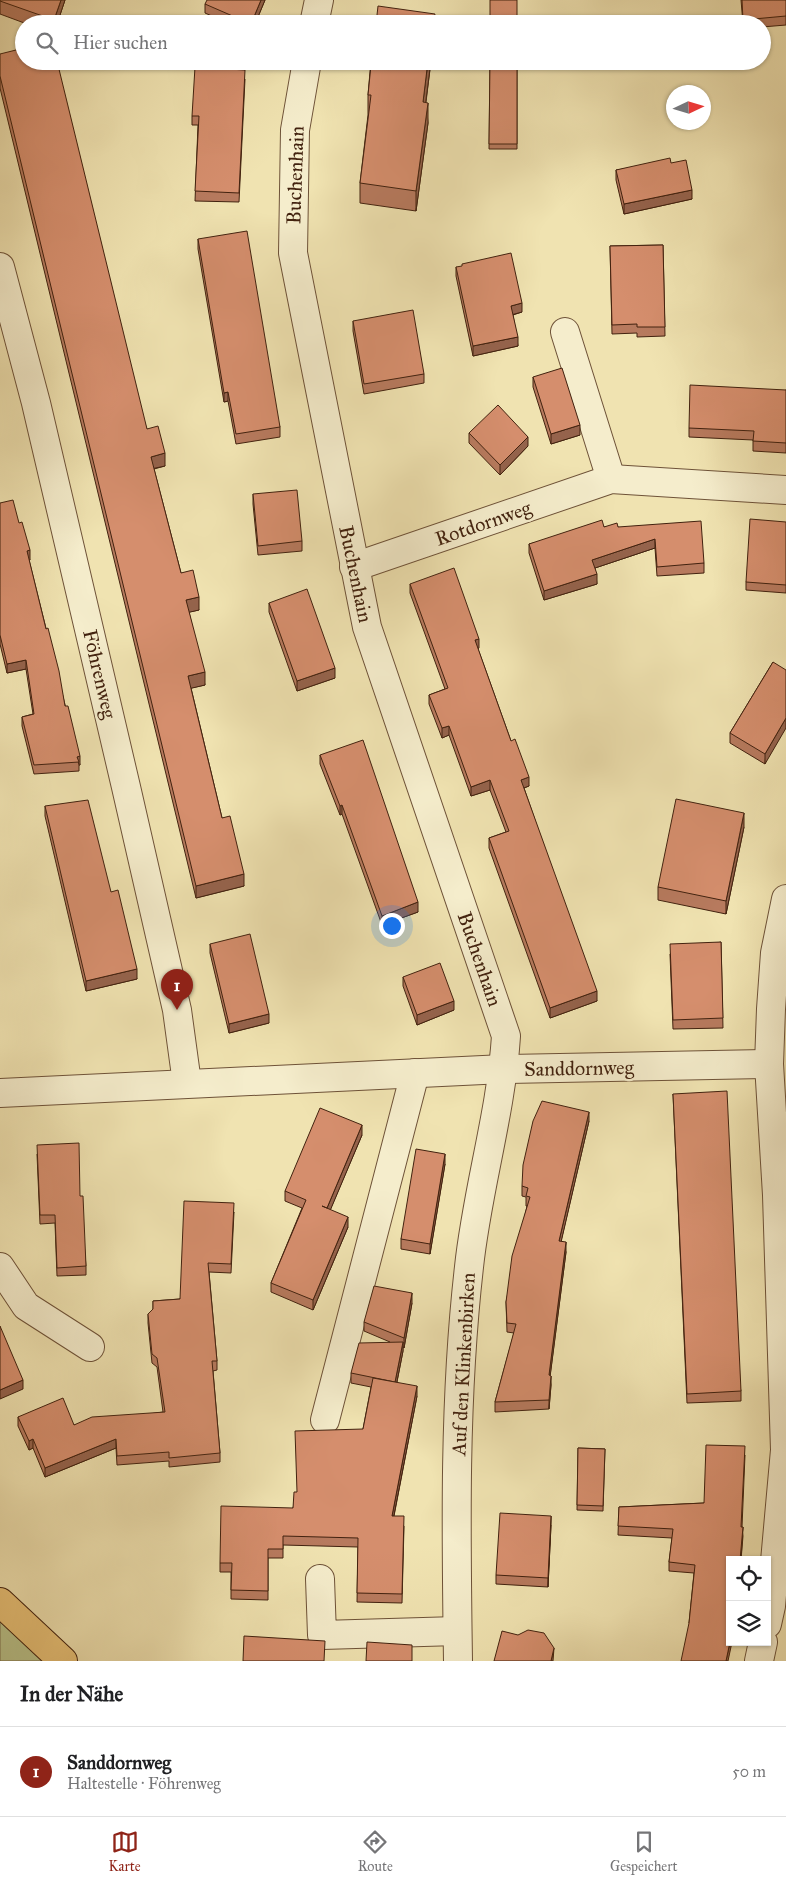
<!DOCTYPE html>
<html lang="de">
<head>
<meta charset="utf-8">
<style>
	:root { --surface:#fff; --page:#f6f6f6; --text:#202124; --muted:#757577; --line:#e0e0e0; --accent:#8f2418 }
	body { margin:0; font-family:"IM FELL Great Primer",serif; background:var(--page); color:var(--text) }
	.controls { position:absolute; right:15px; bottom:15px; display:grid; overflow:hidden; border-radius:0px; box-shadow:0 1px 4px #0004 }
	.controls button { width:45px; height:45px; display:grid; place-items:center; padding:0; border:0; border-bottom:1px solid var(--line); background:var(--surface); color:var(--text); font:25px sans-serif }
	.compass { position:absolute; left:666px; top:85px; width:45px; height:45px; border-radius:50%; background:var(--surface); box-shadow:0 1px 4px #0004; rotate:86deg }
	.you { position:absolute; left:391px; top:925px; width:18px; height:18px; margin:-12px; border:4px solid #fff; border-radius:50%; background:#1a73e8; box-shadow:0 0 0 8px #1a73e833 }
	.badge { display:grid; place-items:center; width:32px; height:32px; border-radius:50%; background:var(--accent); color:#fff; font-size:16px; font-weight:700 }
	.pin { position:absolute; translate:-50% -41px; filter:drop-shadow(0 1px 2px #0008) }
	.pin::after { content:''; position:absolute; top:26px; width:18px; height:15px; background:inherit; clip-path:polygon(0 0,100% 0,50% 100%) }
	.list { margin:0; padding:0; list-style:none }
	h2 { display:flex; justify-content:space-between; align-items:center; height:65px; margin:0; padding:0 20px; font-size:21px }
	h2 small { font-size:16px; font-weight:400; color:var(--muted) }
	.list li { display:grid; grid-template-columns:32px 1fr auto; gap:15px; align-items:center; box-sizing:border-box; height:90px; padding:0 20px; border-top:1px solid var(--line) }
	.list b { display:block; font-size:19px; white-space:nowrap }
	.list p { margin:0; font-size:16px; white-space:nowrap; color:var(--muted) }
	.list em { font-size:16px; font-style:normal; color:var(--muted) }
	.icon { flex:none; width:28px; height:28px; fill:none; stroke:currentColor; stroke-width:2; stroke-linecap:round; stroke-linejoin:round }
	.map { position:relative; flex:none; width:786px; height:1661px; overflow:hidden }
	.search { position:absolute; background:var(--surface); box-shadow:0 1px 4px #0004; left:15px; right:15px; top:15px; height:55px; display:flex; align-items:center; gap:12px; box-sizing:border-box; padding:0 18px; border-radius:28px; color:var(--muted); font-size:19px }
	.sheet { height:155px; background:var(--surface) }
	nav { display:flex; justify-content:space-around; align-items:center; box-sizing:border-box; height:70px; border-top:1px solid var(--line); background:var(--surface); font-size:14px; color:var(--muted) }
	nav a { display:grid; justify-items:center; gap:2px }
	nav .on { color:var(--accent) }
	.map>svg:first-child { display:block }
	.green { fill:#bac48c; stroke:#7e734e }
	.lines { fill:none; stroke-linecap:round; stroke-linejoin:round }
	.minor-casing { stroke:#6e5238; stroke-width:30 }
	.major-casing { stroke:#42220f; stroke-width:30 }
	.minor { stroke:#f5edcc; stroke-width:28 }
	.major { stroke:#e8c278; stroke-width:28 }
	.wall { fill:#b77a5e; stroke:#42220f }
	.shaded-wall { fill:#95634c; stroke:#42220f }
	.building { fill:#d58e6d; stroke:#42220f }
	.labels { text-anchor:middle; stroke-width:4.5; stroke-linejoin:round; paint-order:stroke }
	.street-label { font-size:20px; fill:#42220f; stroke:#f5edcc }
</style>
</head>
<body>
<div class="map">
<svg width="786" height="1661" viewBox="0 0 786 1661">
	<rect width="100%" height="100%" fill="#f0e3b1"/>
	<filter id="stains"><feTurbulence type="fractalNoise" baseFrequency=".004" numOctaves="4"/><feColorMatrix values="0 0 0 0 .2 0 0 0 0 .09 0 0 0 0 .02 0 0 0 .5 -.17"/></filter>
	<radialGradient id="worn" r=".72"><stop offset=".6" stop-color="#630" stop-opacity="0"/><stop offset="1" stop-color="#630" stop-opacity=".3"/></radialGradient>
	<polygon class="green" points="0,1602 63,1661 0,1661"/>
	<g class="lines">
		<g class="minor-casing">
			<g id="minor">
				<polyline points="314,24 319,0"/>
				<path d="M307 61 295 130 293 253 367 627 506 1036C501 1114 477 1190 469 1267 454 1398 456 1530 458 1661"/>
				<polyline points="0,267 36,403 126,787 177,1010 187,1083"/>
				<polyline points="565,332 611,479"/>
				<polyline points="354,567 611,479 786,490"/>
				<polyline points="0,1093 504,1069 769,1064"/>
				<polyline points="0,1267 26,1306 90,1347"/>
				<polyline points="325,1420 415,1073"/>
				<polyline points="320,1579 322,1635 457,1631"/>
				<polyline points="767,1624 771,1606 785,1450 777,1195 769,1064 771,1009 775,953 786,899"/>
				<polyline points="759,1661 763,1642"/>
			</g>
		</g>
		<g class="major-casing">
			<polyline id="major" points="0,1602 63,1661"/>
		</g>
		<use href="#minor" class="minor"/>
		<use href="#major" class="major"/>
	</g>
	<g class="wall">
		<polygon points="0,0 65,0 57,24 27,24 0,14"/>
		<polygon points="265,0 255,24 230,24 205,13 205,4"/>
		<polygon points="741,0 786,0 786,25 762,27 762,24 743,24"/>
		<polygon points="0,54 147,429 165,466 154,469 181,573 199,610 189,612 205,685 191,688 222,818 244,886 196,898 0,88"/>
		<polygon points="371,61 431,61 426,102 428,123 416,211 360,203 360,183 368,115 368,95 370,72"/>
		<polygon points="490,61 517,61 517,149 489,149"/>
		<polygon points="245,79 239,202 195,201 198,125 192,125 192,116"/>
		<polygon points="671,163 692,199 624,214 616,180 616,170"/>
		<polygon points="198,239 280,427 280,437 236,444 228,401 224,402 198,249"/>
		<polygon points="663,245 665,336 637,337 637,333 612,334 610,246"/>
		<polygon points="456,267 522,312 513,315 518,346 473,356 456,276"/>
		<polygon points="353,321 424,374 424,383 364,394 353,331"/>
		<polygon points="533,377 580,435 551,444 533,387"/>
		<polygon points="786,390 786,453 753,451 753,440 689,437 689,428"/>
		<polygon points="469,433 528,446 500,475 469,443"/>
		<polygon points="253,494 302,541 302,551 258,555 253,504"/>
		<polygon points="0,503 30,560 29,560 80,765 79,765 79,771 34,774 22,726 22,717 33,714 26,669 7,673 0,644"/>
		<polygon points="786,522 786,593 746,590 746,582"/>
		<polygon points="604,527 618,527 704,563 704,573 657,576 655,548 595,568 597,584 544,600 529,553 529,544"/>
		<polygon points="410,584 479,648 478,649 511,741 529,786 524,788 597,1001 550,1018 489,848 489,838 506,832 490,790 471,796 449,735 442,738 429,704 429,695 445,689 410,593"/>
		<polygon points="269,603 335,678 297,691 269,612"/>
		<polygon points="773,662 765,764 730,743 730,733"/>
		<polygon points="320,755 418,912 382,925 342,814 340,815 320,764"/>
		<polygon points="45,806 111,892 137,979 86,991 45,816"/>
		<polygon points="744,827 726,914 658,900 658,887"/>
		<polygon points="721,942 723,1028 673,1029 670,954"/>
		<polygon points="210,944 269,1023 229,1033 210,953"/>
		<polygon points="403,977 454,1010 417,1025 403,986"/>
		<polygon points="673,1094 741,1391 741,1401 687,1403"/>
		<polygon points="589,1121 561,1241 566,1252 550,1376 551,1385 549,1409 495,1412 495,1402 514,1333 507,1332 506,1302 527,1206 526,1206 526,1197 522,1196 522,1186"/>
		<polygon points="362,1135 330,1210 348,1227 313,1310 271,1292 271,1283 302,1208 285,1201 285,1191"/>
		<polygon points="37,1154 80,1196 86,1266 86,1275 57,1276 55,1223 40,1224"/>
		<polygon points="445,1164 430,1254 401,1249 401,1239"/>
		<polygon points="234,1212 231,1273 209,1272 217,1361 217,1370 213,1371 220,1453 220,1462 169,1467 169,1461 117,1465 116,1448 45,1477 33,1448 29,1450 18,1426 18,1417 74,1425 163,1412 157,1367 152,1363 148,1323 148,1314 153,1309 153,1301 180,1299"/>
		<polygon points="412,1303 404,1348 403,1347 403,1351 397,1382 417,1396 394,1516 404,1526 402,1603 357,1602 358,1547 283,1545 283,1558 268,1558 268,1600 231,1599 231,1572 220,1572 220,1563 293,1508 297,1492 363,1429 371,1387 351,1383 351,1373 390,1342 364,1331 364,1322"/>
		<polygon points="578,1448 605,1449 603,1511 577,1510"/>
		<polygon points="745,1455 742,1527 743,1536 741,1560 730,1560 689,1623 694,1573 669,1571 669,1562 672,1538 618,1535 619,1507 704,1503"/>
		<polygon points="551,1525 548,1587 496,1584 496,1575"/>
	</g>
	<g class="shaded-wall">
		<polygon points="61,0 65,0 57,24 54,24 54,20"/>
		<polygon points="261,0 265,0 255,24 251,24"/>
		<polygon points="428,61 431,61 423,123 423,102"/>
		<polygon points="428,103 428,123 416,211 416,191"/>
		<polygon points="692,190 692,199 624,214 624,204"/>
		<polygon points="522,303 522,312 511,315 511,306"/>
		<polygon points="518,337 518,346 473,356 473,346"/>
		<polygon points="228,392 228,401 224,402 224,393"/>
		<polygon points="580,425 580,435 551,444 551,434"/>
		<polygon points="528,437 528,446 500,475 500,465"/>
		<polygon points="165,453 165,466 151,469 151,457"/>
		<polygon points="655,539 655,548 592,569 592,560"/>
		<polygon points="30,550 30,560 27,560 27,551"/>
		<polygon points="597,574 597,584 544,600 544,591"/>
		<polygon points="199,597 199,610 186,613 186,600"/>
		<polygon points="479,639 479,648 475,650 475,640"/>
		<polygon points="26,660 26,669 7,673 7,664"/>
		<polygon points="335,668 335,678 297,691 297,681"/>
		<polygon points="205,672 205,685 188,689 188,676"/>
		<polygon points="786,718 786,728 765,764 765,754"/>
		<polygon points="449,726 449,735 442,738 442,728"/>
		<polygon points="80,756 80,765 79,765 77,757"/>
		<polygon points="529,777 529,786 521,789 521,780"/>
		<polygon points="490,780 490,790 471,796 471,787"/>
		<polygon points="342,805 342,814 340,815 340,806"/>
		<polygon points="744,813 744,827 726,914 726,901"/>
		<polygon points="244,874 244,886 196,898 196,886"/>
		<polygon points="418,902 418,912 382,925 382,916"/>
		<polygon points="137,969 137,979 86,991 86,981"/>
		<polygon points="597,991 597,1001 550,1018 550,1008"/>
		<polygon points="454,1001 454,1010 417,1025 417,1015"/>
		<polygon points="269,1014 269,1023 229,1033 229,1024"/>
		<polygon points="589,1112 589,1121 559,1251 559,1241"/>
		<polygon points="362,1125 362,1135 327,1218 327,1208"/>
		<polygon points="445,1154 445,1164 430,1254 430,1244"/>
		<polygon points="348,1217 348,1227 313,1310 313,1300"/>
		<polygon points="566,1242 566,1252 549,1385 549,1375"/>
		<polygon points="412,1293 412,1303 404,1348 404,1338"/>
		<polygon points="403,1342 403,1351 395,1391 395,1382"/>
		<polygon points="551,1376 551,1385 549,1409 549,1400"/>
		<polygon points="23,1380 23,1389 0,1399 0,1390"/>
		<polygon points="417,1386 417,1396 392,1525 392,1516"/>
		<polygon points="33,1439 33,1448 29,1450 29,1441"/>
		<polygon points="116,1439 116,1448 45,1477 45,1468"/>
		<polygon points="551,1516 551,1525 548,1587 548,1578"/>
		<polygon points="743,1527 741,1560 740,1560"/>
		<polygon points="730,1642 732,1642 728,1661 726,1661"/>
		<polygon points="554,1648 553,1661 551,1661"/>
	</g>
	<g class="building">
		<polygon points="0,0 61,0 54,20 0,1"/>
		<polygon points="207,0 261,0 251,24 205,4"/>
		<rect x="490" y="0" width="27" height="24"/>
		<polygon points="742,0 786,0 786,16 743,20"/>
		<polygon points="378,6 435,14 433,24 376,24"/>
		<polygon points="24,48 24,61 57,61 147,429 158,426 165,453 151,457 181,573 193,570 199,597 186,600 205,672 188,676 222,818 230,816 244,874 196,886 0,76 0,54"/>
		<polygon points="371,61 428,61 423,102 428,103 416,191 360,183 371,95 368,95 371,65 374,65 370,63"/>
		<polygon points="490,61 517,61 517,144 489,144"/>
		<polygon points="195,67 245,70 239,193 195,191 199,116 192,116"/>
		<polygon points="670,158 671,163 686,160 692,190 624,204 616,170"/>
		<polygon points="247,231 280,427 236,434 228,392 224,393 198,239"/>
		<polygon points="663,245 665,327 637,327 637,324 612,325 610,246"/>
		<polygon points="511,253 522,303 511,306 518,337 473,346 456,267 462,266 462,264"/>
		<polygon points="413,310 424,374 364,384 353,321"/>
		<polygon points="562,368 580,425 551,434 533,377"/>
		<polygon points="690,385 786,390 786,443 753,441 754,431 689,428"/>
		<polygon points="498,405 528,437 500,465 469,433"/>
		<polygon points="297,490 302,541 258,546 253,494"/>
		<polygon points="13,500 19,523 22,522 30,550 27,551 46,629 48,628 59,671 65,706 68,706 80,756 77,757 79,762 34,765 22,717 34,714 26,660 7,664 0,635 0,503"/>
		<polygon points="750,519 786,522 786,585 746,582"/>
		<polygon points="602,520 604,527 617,523 618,527 701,521 704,563 657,567 655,539 592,560 597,574 544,591 529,544"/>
		<polygon points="454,568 479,639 475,640 511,741 515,739 529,777 521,780 597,991 550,1008 489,838 509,831 490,780 471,787 449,726 442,728 429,695 448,688 410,584"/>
		<polygon points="307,589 335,668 297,681 269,603"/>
		<polygon points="773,662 786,670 786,718 765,754 730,733"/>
		<polygon points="363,740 418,902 382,916 342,805 340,806 320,755"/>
		<polygon points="676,799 744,813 726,901 658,887"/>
		<polygon points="88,800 111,892 118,890 137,969 86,981 45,806"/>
		<polygon points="250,934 269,1014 229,1024 210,944"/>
		<polygon points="721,942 723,1018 673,1020 670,944"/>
		<polygon points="440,963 454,1001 417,1015 403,977"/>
		<polygon points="727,1091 741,1391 687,1394 673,1094"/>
		<polygon points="542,1101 589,1112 559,1241 566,1242 549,1375 551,1376 549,1400 495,1402 516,1324 507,1323 506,1302 512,1256 530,1197 526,1196 528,1188 522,1186 523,1165 533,1121"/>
		<polygon points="320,1108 362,1125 327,1208 322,1206 348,1217 313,1300 271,1283 306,1200 285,1191"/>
		<polygon points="79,1143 80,1196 83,1196 86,1266 57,1268 55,1215 40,1215 37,1145"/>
		<polygon points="416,1149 445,1154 430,1244 401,1239"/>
		<polygon points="184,1201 234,1203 231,1264 208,1263 217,1361 212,1361 220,1453 169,1458 169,1452 117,1456 116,1439 45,1468 33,1439 29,1441 18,1417 63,1398 74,1425 92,1417 165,1412 157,1358 152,1354 148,1314 153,1309 153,1301 180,1299"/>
		<polygon points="374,1286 412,1293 404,1338 364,1322"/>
		<polygon points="0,1326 23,1380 0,1390"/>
		<polygon points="403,1342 395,1382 351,1373 359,1343"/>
		<polygon points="373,1378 417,1386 392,1516 404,1516 402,1594 357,1593 358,1538 283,1536 283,1549 268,1549 268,1591 231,1590 232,1563 220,1563 221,1506 293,1508 294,1492 297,1492 295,1431 363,1429"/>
		<polygon points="706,1445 745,1446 741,1527 743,1527 740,1560 730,1560 730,1642 726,1661 681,1661 689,1623 695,1565 669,1562 673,1529 618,1526 619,1507 704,1503"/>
		<polygon points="578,1448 605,1449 603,1506 577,1505"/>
		<polygon points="500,1513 551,1516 548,1578 496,1575"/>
		<polygon points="528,1630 544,1633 554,1648 551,1661 494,1661 502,1631 518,1635"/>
		<polygon points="244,1636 325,1641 324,1661 243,1661"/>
		<polygon points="367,1642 412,1645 412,1661 366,1661"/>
	</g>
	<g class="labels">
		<g class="street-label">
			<text transform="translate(295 175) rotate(-88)" y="7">Buchenhain</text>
			<text transform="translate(483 523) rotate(-19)" y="7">Rotdornweg</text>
			<text transform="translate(356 574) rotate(78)" y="7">Buchenhain</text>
			<text transform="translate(100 674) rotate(77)" y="7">Föhrenweg</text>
			<text transform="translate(480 959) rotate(71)" y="7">Buchenhain</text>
			<text transform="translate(579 1068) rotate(-1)" y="7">Sanddornweg</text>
			<text transform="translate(463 1364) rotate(-87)" y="7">Auf den Klinkenbirken</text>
		</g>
	</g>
	<rect width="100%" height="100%" filter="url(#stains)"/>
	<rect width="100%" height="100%" fill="url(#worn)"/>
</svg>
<div class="controls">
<button><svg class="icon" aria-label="locate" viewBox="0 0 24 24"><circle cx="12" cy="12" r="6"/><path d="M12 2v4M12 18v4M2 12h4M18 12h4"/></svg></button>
<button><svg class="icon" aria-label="layers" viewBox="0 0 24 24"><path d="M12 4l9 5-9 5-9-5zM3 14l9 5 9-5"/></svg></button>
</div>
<svg class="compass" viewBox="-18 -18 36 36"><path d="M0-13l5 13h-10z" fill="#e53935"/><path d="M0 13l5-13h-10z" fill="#757577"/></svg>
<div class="you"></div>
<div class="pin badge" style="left:177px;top:1010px">1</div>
<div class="search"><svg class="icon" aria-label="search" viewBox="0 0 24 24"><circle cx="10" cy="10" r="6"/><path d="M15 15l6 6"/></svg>Hier suchen</div>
</div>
<section class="sheet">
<h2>In der Nähe<small></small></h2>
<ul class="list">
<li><span class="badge">1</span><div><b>Sanddornweg</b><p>Haltestelle · Föhrenweg</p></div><em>50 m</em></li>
</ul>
</section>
<nav>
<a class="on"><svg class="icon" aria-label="map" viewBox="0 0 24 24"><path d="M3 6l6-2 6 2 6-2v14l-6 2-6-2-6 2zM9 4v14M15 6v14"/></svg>Karte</a>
<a><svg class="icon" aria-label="directions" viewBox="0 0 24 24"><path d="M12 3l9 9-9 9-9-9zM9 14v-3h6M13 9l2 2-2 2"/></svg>Route</a>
<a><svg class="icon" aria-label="saved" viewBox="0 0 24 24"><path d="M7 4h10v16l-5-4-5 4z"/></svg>Gespeichert</a>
</nav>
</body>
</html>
